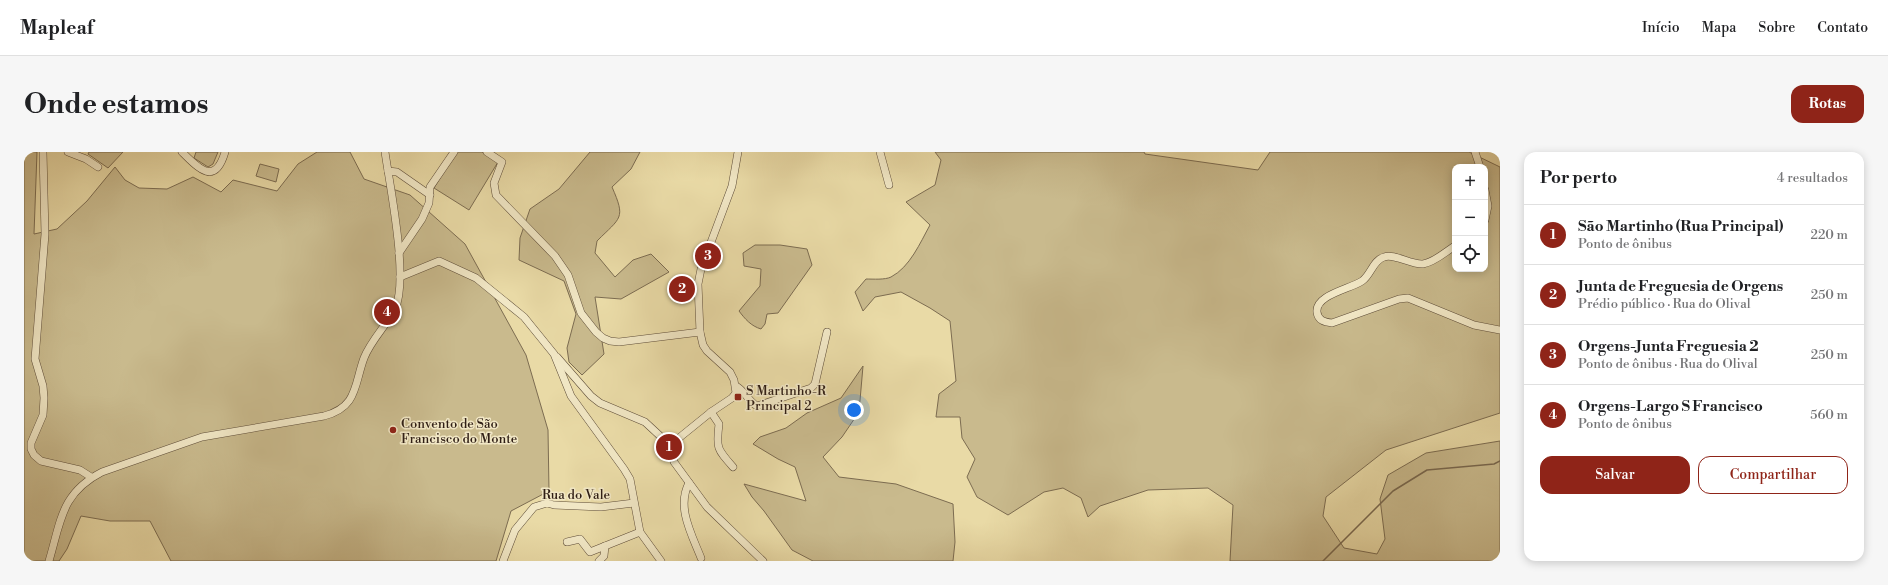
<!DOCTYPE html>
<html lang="pt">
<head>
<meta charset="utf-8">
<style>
	:root { --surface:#fff; --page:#f6f6f6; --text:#202124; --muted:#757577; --line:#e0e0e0; --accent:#8f2418 }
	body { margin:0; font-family:"Libre Bodoni",serif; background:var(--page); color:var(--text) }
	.controls { position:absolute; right:12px; top:12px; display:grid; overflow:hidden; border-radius:8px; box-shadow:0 2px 10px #0003 }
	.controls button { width:36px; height:36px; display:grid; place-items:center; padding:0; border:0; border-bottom:1px solid var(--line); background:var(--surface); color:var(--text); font:20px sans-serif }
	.you { position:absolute; left:830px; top:258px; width:14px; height:14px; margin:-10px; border:3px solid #fff; border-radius:50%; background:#1a73e8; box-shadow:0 0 0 6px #1a73e833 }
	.badge { display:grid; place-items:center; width:26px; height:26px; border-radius:50%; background:var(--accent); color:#fff; font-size:13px; font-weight:700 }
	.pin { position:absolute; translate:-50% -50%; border:2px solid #fff; box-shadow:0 1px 4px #0006 }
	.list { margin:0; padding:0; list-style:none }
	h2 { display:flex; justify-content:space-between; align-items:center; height:52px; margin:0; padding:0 16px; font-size:17px }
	h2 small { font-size:13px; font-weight:400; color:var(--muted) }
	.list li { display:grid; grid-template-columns:26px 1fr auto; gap:12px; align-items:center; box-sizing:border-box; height:60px; padding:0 16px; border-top:1px solid var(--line) }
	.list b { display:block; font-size:15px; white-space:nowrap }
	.list p { margin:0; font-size:13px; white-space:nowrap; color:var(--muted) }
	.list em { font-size:13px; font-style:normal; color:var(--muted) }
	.actions { display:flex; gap:8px; padding:12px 16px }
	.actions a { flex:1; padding:9px 0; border:1px solid var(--accent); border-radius:12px; text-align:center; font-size:14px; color:var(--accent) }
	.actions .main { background:var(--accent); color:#fff }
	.icon { flex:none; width:22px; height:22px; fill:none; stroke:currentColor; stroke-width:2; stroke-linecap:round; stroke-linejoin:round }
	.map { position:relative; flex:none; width:1476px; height:409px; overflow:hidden; border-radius:12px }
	header { display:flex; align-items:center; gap:24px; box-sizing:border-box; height:56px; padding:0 20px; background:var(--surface); border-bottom:1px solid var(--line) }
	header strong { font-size:19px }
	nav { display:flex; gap:22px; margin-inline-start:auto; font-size:14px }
	.intro { display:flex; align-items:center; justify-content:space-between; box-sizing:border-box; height:96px; padding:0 24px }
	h1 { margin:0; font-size:28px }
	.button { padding:10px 18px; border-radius:12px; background:var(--accent); color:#fff; font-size:14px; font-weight:700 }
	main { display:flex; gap:24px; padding:0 24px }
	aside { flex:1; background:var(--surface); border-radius:12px; box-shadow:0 2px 10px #0003 }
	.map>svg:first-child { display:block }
	.green { fill:#c9ba8d; stroke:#7c6c51; fill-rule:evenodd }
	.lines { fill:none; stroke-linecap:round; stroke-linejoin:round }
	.stream { stroke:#79684f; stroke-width:1.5 }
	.minor-casing { stroke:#5e4d39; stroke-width:8 }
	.minor { stroke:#f1e7c5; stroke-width:7 }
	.poi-dot { fill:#8f2418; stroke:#f1e7c5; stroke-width:1.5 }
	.labels { text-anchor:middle; stroke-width:3; stroke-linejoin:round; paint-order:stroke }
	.poi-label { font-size:13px; fill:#2f1e15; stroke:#f1e7c5; text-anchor:start }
	.street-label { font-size:13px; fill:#2f1e15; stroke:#f1e7c5 }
</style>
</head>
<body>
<header>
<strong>Mapleaf</strong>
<nav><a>Início</a><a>Mapa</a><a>Sobre</a><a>Contato</a></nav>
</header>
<div class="intro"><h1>Onde estamos</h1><a class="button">Rotas</a></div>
<main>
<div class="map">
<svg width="1476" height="409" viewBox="0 0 1476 409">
	<rect width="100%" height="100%" fill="#e9daa6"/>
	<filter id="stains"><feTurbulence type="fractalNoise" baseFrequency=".005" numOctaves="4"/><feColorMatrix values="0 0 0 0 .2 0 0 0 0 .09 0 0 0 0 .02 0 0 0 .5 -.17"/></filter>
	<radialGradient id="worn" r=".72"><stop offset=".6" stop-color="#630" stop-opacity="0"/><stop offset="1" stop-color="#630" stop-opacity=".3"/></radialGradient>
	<g class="green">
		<polygon points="0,0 13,0 10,82 33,77 63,49 91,15 101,28 115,36 143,37 169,25 197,40 209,28 253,39 274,12 293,0 326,0 340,27 386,43 441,92 502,203 524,278 525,339 487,359 472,409 147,409 126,369 86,369 57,364 43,397 35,409 0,409"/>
		<polygon points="65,0 99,0 84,16 64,2"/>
		<polygon points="172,0 194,0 189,12 184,15 170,6"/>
		<polygon points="432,0 458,0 474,10 445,58 410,36"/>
		<path d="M566 0H616L607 17 588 35C602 67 597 65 573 89L571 101 591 125 609 108 627 102 645 120 597 147 571 145 580 202 558 223 545 210 543 196 552 162 540 129 495 108 496 86 506 57 535 37Z"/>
		<path d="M911 0H1120L1121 2 1234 18 1246 0H1445L1476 15V261L1362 298 1302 345 1299 364 1320 396 1353 402 1361 387 1356 347 1364 323 1402 301 1476 289V409H1206L1209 353 1184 336 1124 338 1076 354 1064 365 1057 346 1039 336 1020 340 984 363 953 345 943 325 951 307 938 286 936 265H912L915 242 932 229 926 169 906 156 877 140 851 145 839 159 831 140 842 127C849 127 861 128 867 125 886 115 896 91 906 73L882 50 911 33 917 8ZM1431 15H1461V117H1431Z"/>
		<polygon points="236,12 255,17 252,30 232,24"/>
		<path d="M731 93H756L783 97 788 113 754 161 743 162 741 172 737 177C727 174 721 167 715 159L736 134 737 117 720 114 719 101Z"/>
		<polygon points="839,214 835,260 818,285 799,305 815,325 872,332 929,352 931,390 929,409 789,409 768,398 740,359 728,345 720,332 782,349 771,315 754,307 729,292 736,285 762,276 783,261 817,246"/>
	</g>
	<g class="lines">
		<polyline class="stream" points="1299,409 1369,339 1403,318 1470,312 1476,309"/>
		<g class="minor-casing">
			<g id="minor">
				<polyline points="19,0 21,82 11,207 19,234 20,246 19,263 7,291 7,297 10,303 17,309 56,318 67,325"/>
				<polyline points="44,0 62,7 74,15"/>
				<path d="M158 0C175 17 191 34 201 0"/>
				<polyline points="463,0 478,10 470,31 472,43 531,104 544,123 557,161 572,180 579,186 586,189 595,190 676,180"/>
				<polyline points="714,0 708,34 677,117 674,132 676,180 679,193 683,199 706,220 710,228 712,241 708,246 687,260 650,290 648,301 650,310 683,355 739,409"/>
				<polyline points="856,0 865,33"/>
				<polyline points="1451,0 1456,15"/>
				<polyline points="364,19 373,20 406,43"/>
				<polyline points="1461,38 1464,54 1461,68"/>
				<path d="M1431 94C1421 100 1411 110 1399 112 1387 113 1370 101 1360 105 1349 108 1347 123 1338 129 1326 137 1291 143 1293 160 1294 169 1301 170 1308 171L1375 147 1384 146 1450 173 1476 178"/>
				<polyline points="375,101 398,67 405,51 406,35 430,0"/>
				<polyline points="376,125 415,109 452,126 500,165 530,202 547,244 600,317 606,327 616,380 637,409"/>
				<polyline points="533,205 567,244 576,251 621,270 648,295"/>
				<path d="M712 234C721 239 724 249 733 254L787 236 791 232 803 180"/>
				<path d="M687 260 695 272C692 296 693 297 709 315"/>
				<path d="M665 331C652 355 668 383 677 406"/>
				<polyline points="543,390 556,387 566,400 616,380"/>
				<path d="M25 409C37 369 37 341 78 320L178 285 300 264C334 255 330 233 340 206 347 188 362 174 371 157 385 127 366 35 361 0"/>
				<polyline points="479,409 491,378 510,355 523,351 530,353 577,355 610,351"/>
				<polyline points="575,409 580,404 581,394"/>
			</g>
		</g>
		<use href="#minor" class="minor"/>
	</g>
	<g class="poi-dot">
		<rect x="710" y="241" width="8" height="8" rx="2"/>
		<circle cx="369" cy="278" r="4"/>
	</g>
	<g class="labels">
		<g class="poi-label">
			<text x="722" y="243">S Martinho-R<tspan x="722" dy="15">Principal 2</tspan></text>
			<text x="377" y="276">Convento de São<tspan x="377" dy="15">Francisco do Monte</tspan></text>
		</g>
		<g class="street-label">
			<text x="552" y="347">Rua do Vale</text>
		</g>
	</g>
	<rect width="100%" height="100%" filter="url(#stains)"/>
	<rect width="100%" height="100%" fill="url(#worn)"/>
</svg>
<div class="controls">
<button>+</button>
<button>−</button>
<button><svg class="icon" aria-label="locate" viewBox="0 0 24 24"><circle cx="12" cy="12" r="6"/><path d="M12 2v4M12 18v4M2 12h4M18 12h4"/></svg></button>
</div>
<div class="you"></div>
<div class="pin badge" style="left:645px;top:295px">1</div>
<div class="pin badge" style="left:658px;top:137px">2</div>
<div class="pin badge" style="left:684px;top:104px">3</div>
<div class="pin badge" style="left:363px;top:160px">4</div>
</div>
<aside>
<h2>Por perto<small>4 resultados</small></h2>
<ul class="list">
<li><span class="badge">1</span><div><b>São Martinho (Rua Principal)</b><p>Ponto de ônibus</p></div><em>220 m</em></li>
<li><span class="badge">2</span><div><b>Junta de Freguesia de Orgens</b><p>Prédio público · Rua do Olival</p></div><em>250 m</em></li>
<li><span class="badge">3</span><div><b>Orgens-Junta Freguesia 2</b><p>Ponto de ônibus · Rua do Olival</p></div><em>250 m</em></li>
<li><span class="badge">4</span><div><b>Orgens-Largo S Francisco</b><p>Ponto de ônibus</p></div><em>560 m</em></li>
</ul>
<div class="actions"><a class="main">Salvar</a><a>Compartilhar</a></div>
</aside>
</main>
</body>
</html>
